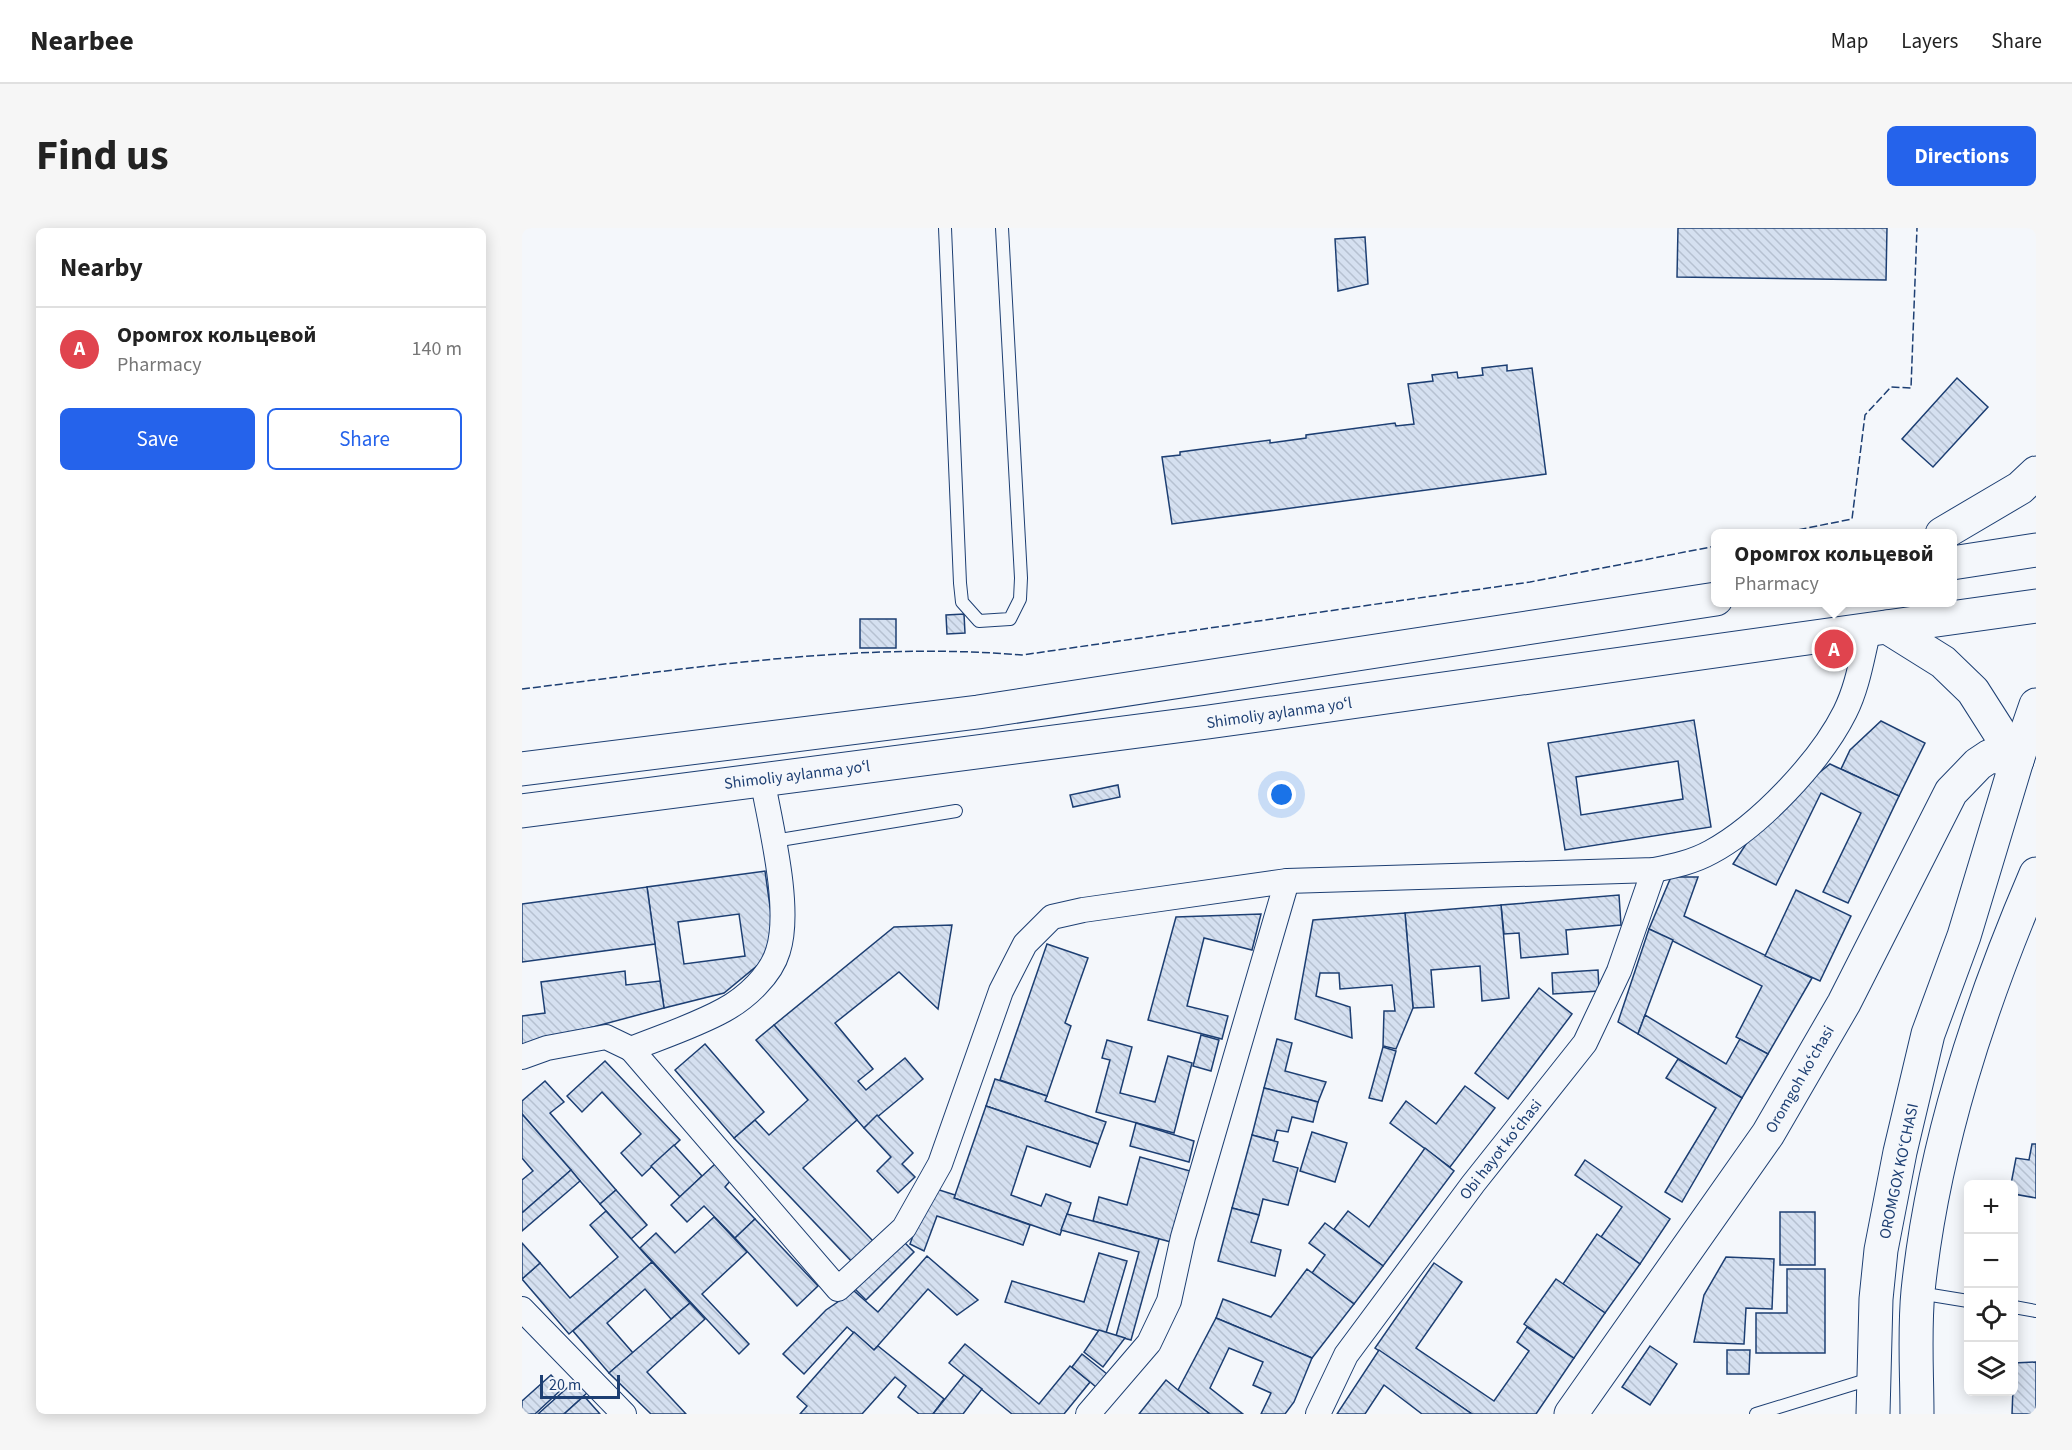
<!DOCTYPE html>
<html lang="en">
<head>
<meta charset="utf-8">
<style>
	:root { --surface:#fff; --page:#f6f6f6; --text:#222; --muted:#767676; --line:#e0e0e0; --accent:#2563eb }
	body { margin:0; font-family:"Source Sans 3",sans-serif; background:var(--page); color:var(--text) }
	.controls { position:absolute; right:18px; bottom:18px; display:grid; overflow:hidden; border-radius:9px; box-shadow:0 3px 15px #0003 }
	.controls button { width:54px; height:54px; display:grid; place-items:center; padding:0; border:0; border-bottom:2px solid var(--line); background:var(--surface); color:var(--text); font:30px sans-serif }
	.scale { position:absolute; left:18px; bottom:15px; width:80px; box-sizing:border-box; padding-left:6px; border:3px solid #1d3f73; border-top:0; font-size:16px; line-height:21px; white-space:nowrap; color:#1d3f73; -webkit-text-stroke:4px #f4f7fb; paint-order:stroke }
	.you { position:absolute; left:760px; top:567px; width:21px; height:21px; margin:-15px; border:4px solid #fff; border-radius:50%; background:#1a73e8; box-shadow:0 0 0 9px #1a73e833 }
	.badge { display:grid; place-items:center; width:39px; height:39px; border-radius:50%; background:var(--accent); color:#fff; font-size:20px; font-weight:700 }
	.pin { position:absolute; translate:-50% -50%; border:3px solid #fff; box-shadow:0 2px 6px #0006 }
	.popup { position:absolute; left:1189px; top:301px; width:246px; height:78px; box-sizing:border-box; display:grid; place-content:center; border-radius:9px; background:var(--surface); filter:drop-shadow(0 2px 4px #0005); font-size:20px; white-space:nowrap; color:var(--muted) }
	.popup b { font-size:22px; color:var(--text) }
	.popup::after { content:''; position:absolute; left:50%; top:100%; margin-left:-12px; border:12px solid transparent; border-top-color:var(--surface) }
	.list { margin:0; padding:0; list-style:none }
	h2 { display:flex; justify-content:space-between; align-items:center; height:78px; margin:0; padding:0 24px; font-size:26px }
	h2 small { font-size:20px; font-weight:400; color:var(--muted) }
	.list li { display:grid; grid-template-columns:39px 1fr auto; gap:18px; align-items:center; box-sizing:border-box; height:84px; padding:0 24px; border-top:2px solid var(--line) }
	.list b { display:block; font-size:22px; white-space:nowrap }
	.list p { margin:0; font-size:20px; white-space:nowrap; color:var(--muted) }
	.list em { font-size:20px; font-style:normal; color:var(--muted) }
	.actions { display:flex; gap:12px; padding:18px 24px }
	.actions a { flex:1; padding:14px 0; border:2px solid var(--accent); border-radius:9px; text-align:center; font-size:21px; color:var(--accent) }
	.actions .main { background:var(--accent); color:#fff }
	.icon { flex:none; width:33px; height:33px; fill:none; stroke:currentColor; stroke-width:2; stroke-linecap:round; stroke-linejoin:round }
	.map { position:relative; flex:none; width:1514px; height:1186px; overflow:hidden; border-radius:9px }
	header { display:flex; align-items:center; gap:36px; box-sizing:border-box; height:84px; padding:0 30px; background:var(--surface); border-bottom:2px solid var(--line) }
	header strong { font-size:28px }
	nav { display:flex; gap:33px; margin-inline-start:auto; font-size:21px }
	.intro { display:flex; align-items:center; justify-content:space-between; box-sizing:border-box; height:144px; padding:0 36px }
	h1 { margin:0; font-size:42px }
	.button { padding:15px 27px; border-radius:9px; background:var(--accent); color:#fff; font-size:21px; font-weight:700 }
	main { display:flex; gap:36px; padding:0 36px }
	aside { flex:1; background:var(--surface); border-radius:9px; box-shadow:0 3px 15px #0003 }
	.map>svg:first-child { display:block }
	.building { fill:url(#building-back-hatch); stroke:#1d3f73; stroke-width:1.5; fill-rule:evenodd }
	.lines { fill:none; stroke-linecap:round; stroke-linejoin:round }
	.lane-casing { stroke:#1d3f73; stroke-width:14 }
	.street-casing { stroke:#1d3f73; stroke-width:26 }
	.secondary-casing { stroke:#1d3f73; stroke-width:35 }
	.primary-casing { stroke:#1d3f73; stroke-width:35 }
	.lane { stroke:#f4f7fb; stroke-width:12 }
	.street { stroke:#f4f7fb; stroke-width:24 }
	.secondary { stroke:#f4f7fb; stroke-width:33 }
	.primary { stroke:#f4f7fb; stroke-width:33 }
	.fence { stroke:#1d3f73; stroke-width:1.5; stroke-dasharray:8 3; stroke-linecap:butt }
	.labels { text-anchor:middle; stroke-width:4.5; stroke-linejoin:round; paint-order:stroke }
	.street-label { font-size:16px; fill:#1d3f73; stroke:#f4f7fb }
</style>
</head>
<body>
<header>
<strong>Nearbee</strong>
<nav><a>Map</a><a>Layers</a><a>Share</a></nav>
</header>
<div class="intro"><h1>Find us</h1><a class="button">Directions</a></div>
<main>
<aside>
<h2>Nearby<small></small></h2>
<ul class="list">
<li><span class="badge" style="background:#e0444e">A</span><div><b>Оромгох кольцевой</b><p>Pharmacy</p></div><em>140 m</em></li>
</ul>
<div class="actions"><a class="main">Save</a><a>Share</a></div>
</aside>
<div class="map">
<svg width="1514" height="1186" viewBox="0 0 1514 1186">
	<defs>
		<pattern id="building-back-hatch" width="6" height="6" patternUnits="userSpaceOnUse" patternTransform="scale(1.5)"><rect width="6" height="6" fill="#d5e0f0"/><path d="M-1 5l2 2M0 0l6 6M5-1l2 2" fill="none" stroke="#b6c1d1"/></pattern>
	</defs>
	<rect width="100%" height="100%" fill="#f4f7fb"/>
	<g class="building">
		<polygon points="1156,0 1365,0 1364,52 1155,49"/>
		<polygon points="843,9 846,56 816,63 813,11"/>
		<polygon points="985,137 985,143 1010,140 1024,246 650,296 640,229 658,227 658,224 748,212 748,215 784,210 784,207 873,195 874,198 892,196 886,156 911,153 910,147 935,144 936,150 961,147 960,140"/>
		<polygon points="1435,150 1466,179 1411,239 1380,211"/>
		<polygon points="442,386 443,405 425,406 424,387"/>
		<rect x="338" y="391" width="36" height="29"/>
		<path d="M1172 492 1189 599 1043 622 1026 515ZM1156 533 1161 571 1059 587 1054 549Z"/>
		<polygon points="1359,493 1403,515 1377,568 1319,541 1328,522"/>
		<polygon points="1308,536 1377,568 1326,675 1301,664 1339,585 1299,565 1254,657 1211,636 1241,590"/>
		<polygon points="596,557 598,569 551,579 548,567"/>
		<path d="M243 643 254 722 202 765 142 780 125 659ZM217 686 223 728 162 736 156 694Z"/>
		<polygon points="1149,649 1176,649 1162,688 1290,750 1246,826 1214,809 1240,758 1127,701"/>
		<polygon points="125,659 133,716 0,734 0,676"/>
		<polygon points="1274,662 1329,688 1298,753 1243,728"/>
		<polygon points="1097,667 1099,697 1044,702 1046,726 999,730 997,705 982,706 979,677"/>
		<polygon points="979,677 987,770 960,773 958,738 909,742 912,779 891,780 883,685"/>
		<polygon points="883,685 891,780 874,821 861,818 862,783 873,783 870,757 818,761 817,745 798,745 794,768 828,779 830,810 773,791 791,692"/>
		<polygon points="739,686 730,722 682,710 665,778 706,788 700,811 626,792 654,689"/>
		<polygon points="430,697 416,781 377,744 313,795 351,841 336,853 344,862 383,830 401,851 342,900 252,797 372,699"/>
		<polygon points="1127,701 1151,712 1116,806 1096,794"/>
		<polygon points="525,716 566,730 543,795 549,798 525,868 478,852"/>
		<polygon points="1076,742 1077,763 1031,766 1030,745"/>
		<polygon points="103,743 104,757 138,753 142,780 0,818 0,788 23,785 19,754"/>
		<polygon points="1017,760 1050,786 986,871 953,845"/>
		<polygon points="1123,787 1204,836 1218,811 1246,826 1220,870 1116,806"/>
		<polygon points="252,797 335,892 281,940 351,1013 334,1038 212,910 233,892 247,907 286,872 234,812"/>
		<polygon points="679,807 697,812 689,843 671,838"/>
		<polygon points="755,811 770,815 763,843 804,854 796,874 742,860"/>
		<polygon points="585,812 610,819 598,865 633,874 646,828 670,835 652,905 574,884 588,832 580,830"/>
		<polygon points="183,816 242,884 212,910 153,842"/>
		<polygon points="861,819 874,823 860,873 847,870"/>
		<polygon points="1156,831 1220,870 1160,974 1143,964 1194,880 1144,850"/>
		<polygon points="83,833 158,912 120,948 99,925 119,906 80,864 60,884 45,868"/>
		<polygon points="473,851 525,868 523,873 584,894 576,916 464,878"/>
		<polygon points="23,853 42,874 28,885 94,962 78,976 0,886 0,873"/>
		<polygon points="943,858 973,880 928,939 868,895 884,873 914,896"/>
		<polygon points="742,860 796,874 791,894 770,889 766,904 755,902 752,913 730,907"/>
		<polygon points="464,878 576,916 568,939 505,918 489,967 519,978 524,966 549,975 538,1007 432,970"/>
		<polygon points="0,886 49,942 0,985 0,952 11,943 0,930"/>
		<polygon points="355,887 391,925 380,936 393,949 376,965 355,943 369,929 342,900"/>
		<polygon points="614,895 672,913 667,934 608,918"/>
		<polygon points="790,904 825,915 813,954 778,943"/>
		<polygon points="730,907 756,914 751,933 776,940 766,977 741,971 737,987 710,980"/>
		<polygon points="1510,916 1514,916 1514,970 1492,966 1492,956 1489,956 1494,930 1507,932"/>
		<polygon points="152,917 180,948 158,969 129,938"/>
		<polygon points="903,920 932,943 861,1038 812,1001 826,983 847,999"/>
		<polygon points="618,929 668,943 649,1014 571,993 577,969 605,977"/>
		<polygon points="1063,932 1148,991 1118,1036 1079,1009 1100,979 1053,947"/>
		<polygon points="193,936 209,952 203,959 233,991 213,1010 182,978 165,994 149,977"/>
		<polygon points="49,942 58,953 0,1003 0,985"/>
		<polygon points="408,959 433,967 432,970 508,997 501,1017 415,988 402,1023 388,1016"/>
		<polygon points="94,962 125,997 109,1011 78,976"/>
		<polygon points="710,980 737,987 729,1014 759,1022 753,1048 696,1033"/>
		<polygon points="84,983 130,1034 47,1106 0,1051 18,1035 48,1070 96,1029 68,997"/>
		<rect x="1258" y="984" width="35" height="53"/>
		<polygon points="545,986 637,1011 609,1112 594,1108 617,1024 539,1002"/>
		<polygon points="192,989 225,1024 180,1066 227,1116 217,1126 118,1020 134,1005 153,1025"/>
		<polygon points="233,991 296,1058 275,1078 213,1010"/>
		<polygon points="803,995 861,1038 832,1076 790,1045 803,1027 787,1015"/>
		<polygon points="1075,1006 1118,1036 1083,1085 1041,1056"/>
		<polygon points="379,1011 392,1024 344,1072 331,1059"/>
		<polygon points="0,1015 18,1035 0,1051"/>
		<polygon points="577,1025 605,1033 584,1105 483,1074 490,1053 562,1074"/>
		<polygon points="405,1028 456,1072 435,1087 406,1061 352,1122 325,1099 282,1146 261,1126 304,1082 332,1063 356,1084"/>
		<polygon points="1204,1029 1252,1031 1250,1081 1224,1080 1222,1116 1172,1114 1182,1067"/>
		<polygon points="130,1034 168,1075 149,1091 123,1061 85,1095 111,1125 87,1145 51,1103"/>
		<polygon points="912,1035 940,1054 894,1120 972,1173 1007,1123 995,1114 1005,1099 1052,1130 1014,1186 950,1186 853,1120"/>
		<polygon points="785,1041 832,1076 790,1130 694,1090 701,1071 749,1089"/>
		<polygon points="1265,1041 1303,1041 1303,1125 1234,1125 1234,1085 1265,1085"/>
		<polygon points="1034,1051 1083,1085 1052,1130 1002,1096"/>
		<polygon points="168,1075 183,1091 125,1144 164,1186 129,1186 87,1145"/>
		<polygon points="694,1090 790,1130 772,1174 763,1186 739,1186 749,1165 731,1157 741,1134 707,1120 688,1160 721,1186 688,1186 656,1162"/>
		<polygon points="577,1102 603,1110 581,1139 562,1124"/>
		<polygon points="332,1104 352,1122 356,1118 422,1171 411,1186 397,1186 376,1169 384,1158 373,1149 340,1186 278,1186 285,1178 275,1169"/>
		<polygon points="443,1116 517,1176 548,1138 568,1154 542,1186 490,1186 427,1135"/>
		<polygon points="1128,1118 1155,1136 1128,1177 1100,1159"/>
		<polygon points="857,1122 950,1186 900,1186 862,1157 843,1186 815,1186"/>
		<polygon points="1205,1122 1228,1122 1227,1146 1205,1146"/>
		<polygon points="560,1126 585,1146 574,1159 550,1139"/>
		<polygon points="1514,1134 1514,1186 1490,1186 1492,1135"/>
		<polygon points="29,1147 41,1160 13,1186 0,1186 0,1173"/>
		<polygon points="442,1147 460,1161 441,1186 411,1186"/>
		<polygon points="54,1152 66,1164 42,1186 16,1186"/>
		<polygon points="644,1152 656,1162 688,1186 617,1186"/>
		<polygon points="62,1168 78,1186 42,1186"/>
	</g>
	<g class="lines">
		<g class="lane-casing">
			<g id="lane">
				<polyline points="423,0 438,355 440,374 457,393 488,391 498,371 499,350 480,0"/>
				<polyline points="252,613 434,583"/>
				<polyline points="1397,1065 1446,1073"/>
				<polyline points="1492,1079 1514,1083"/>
				<polyline points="1234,1186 1351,1150"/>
			</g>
		</g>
		<g class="street-casing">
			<g id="street">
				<path d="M109 821 316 1061 382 1000 418 936 479 763 503 716 530 689 561 682 765 653 1132 642C1152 638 1171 634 1189 624 1237 598 1298 534 1323 484 1336 458 1340 429 1347 401"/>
				<path d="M0 829 25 820 84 809 109 821C139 809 173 798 202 782 224 770 249 747 256 723 270 680 248 595 240 550"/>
				<polyline points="0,1081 102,1186"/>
				<polyline points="566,1186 627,1115 647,1073 661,1009 765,653"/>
				<polyline points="796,1186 824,1127 951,956 1063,815 1097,743 1132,642"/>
			</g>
		</g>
		<g class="secondary-casing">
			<g id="secondary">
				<polyline points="1049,1186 1246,906 1322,775 1429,564 1456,536 1468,528 1495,532"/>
				<polyline points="1351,1186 1354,1071 1359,1022 1378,924 1406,806 1442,708 1495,532 1514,477"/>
				<path d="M1395 1186C1395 1146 1392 1104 1396 1063 1411 919 1457 779 1514 646"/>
			</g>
		</g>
		<g class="primary-casing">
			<g id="primary">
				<polyline points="1420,306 1498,260 1514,245"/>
				<polyline points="1430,335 1514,322"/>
				<polyline points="1365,399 1421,434 1451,463 1495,532"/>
				<polyline points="0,541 456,484 1194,371"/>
				<polyline points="0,583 686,494 1514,378"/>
			</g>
		</g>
		<use href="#lane" class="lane"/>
		<use href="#street" class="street"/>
		<use href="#secondary" class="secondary"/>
		<use href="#primary" class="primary"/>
		<g class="fence">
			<polyline points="1255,306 1330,291 1343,187 1369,159 1389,160 1395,0"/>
			<path d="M0 461C166 441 333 413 500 427L1008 354 1194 318"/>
		</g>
	</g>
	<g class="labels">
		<g class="street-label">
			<text transform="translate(757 484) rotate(-8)" y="6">Shimoliy aylanma yoʻl</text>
			<text transform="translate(275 546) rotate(-7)" y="6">Shimoliy aylanma yoʻl</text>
			<text transform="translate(1277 851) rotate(-60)" y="6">Oromgoh koʻchasi</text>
			<text transform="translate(978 921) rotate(-52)" y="6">Obi hayot koʻchasi</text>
			<text transform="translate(1376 943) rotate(-78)" y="6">OROMGOX KO‘CHASI</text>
		</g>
	</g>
</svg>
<div class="controls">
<button>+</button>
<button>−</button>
<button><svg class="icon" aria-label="locate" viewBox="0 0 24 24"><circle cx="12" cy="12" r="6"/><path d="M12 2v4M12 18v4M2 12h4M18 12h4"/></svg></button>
<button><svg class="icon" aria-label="layers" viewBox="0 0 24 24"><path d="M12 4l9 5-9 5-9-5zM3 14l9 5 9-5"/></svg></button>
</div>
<div class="scale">20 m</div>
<div class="you"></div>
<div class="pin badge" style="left:1312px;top:421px;background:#e0444e">A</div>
<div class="popup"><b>Оромгох кольцевой</b>Pharmacy</div>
</div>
</main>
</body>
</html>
